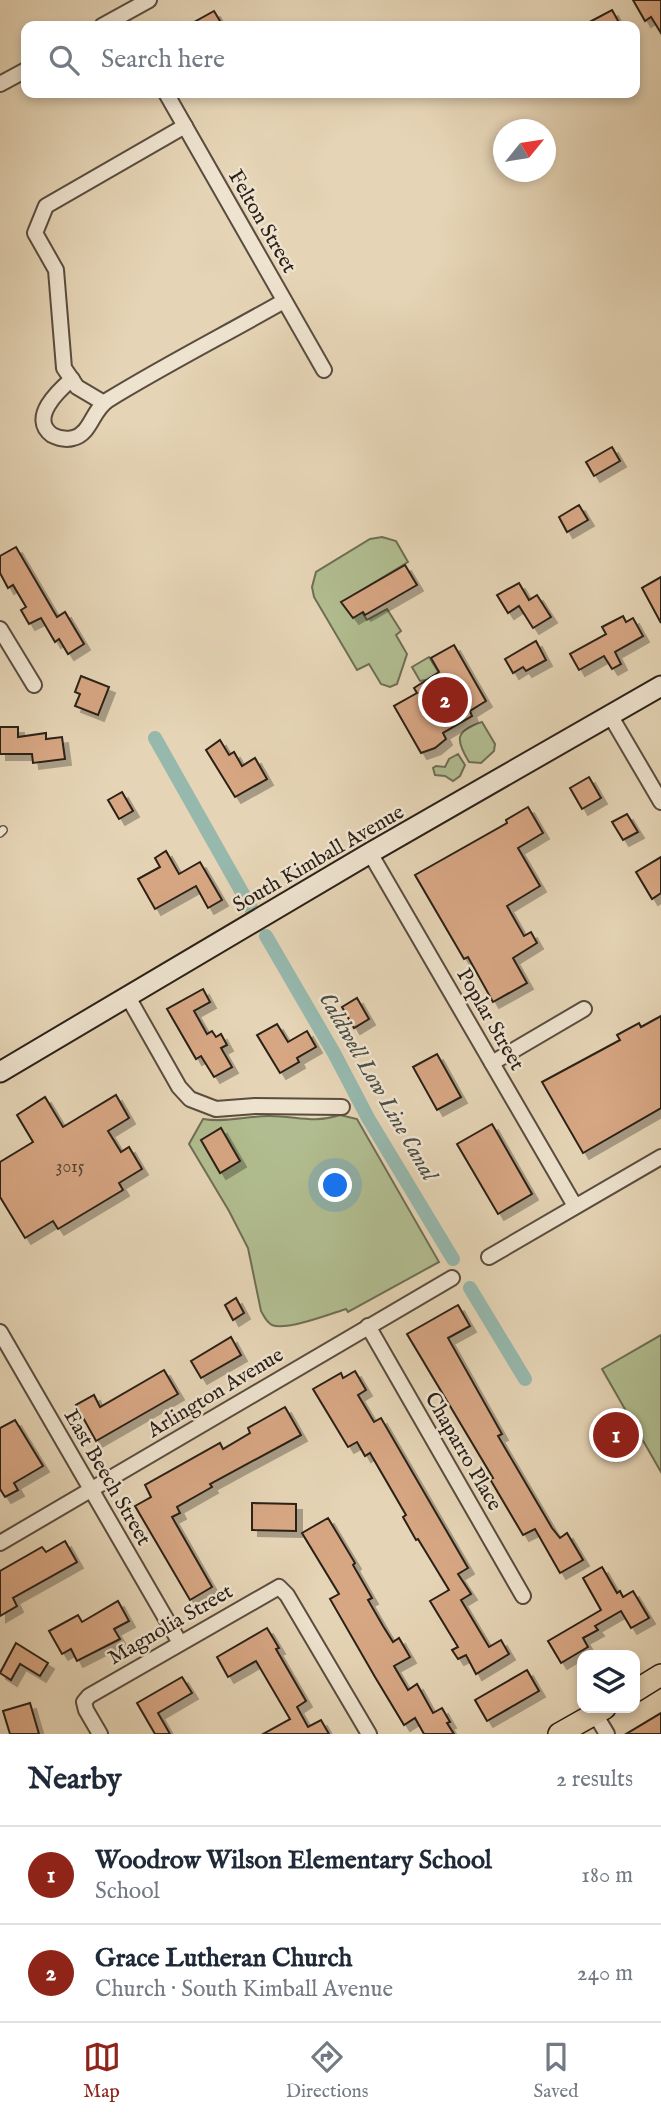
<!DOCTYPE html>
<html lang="en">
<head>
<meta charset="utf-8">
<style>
	:root { --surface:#fff; --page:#f2f2f3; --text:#1f2937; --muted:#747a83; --line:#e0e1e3; --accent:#8f2418 }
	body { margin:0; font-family:"IM FELL English",serif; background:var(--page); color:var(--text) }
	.controls { position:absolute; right:21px; bottom:21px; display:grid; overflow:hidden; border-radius:14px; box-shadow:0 4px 10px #0003 }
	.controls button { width:63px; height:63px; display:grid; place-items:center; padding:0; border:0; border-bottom:2px solid var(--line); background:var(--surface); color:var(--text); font:35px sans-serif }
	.compass { position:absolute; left:493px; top:119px; width:63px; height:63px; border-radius:50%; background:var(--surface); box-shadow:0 4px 10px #0003; rotate:60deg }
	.you { position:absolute; left:336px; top:1186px; width:24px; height:24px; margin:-18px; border:5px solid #fff; border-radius:50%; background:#1a73e8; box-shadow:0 0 0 10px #1a73e833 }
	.badge { display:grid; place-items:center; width:46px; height:46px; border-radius:50%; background:var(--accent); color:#fff; font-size:23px; font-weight:700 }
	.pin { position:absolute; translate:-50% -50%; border:4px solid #fff; box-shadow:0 2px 7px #0006 }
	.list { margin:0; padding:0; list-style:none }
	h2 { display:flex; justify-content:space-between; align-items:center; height:91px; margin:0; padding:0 28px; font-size:30px }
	h2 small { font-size:23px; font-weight:400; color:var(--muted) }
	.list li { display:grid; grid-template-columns:46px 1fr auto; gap:21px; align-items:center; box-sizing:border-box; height:98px; padding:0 28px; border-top:2px solid var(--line) }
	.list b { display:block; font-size:26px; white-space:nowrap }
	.list p { margin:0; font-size:23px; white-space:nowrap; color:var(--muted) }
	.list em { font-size:23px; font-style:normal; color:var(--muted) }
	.icon { flex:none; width:38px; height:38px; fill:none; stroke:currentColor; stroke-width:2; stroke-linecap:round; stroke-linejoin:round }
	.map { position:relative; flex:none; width:661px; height:1734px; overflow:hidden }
	.search { position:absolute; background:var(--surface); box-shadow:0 4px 10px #0003; left:21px; right:21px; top:21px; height:77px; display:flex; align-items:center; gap:18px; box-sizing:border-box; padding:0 24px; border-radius:14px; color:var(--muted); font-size:26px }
	.sheet { height:287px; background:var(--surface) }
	nav { display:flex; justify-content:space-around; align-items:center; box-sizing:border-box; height:98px; border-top:2px solid var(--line); background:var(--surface); font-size:19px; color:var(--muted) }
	nav a { display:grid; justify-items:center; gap:4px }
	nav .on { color:var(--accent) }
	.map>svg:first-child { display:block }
	.green { fill:#b1bd90; stroke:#6e6e54; stroke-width:2 }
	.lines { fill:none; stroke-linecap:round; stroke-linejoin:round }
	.canal { stroke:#96b8ad; stroke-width:14 }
	.building { fill:#d7a683; stroke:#2b2018; stroke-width:2; filter:url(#shadow) }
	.lane-casing { stroke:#5a4d3f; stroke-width:10 }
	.street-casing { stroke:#5a4d3f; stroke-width:18 }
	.secondary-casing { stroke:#2b2018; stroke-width:23 }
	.primary-casing { stroke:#2b2018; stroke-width:24 }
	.lane { stroke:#eee3cf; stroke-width:7 }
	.street { stroke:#eee3cf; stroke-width:14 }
	.secondary { stroke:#eee3cf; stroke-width:19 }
	.primary { stroke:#e5d4b5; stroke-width:21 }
	.labels { text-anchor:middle; stroke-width:5; stroke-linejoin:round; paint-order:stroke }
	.number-label { font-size:18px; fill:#564233 }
	.street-label { font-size:21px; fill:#2b2018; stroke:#eee3cf }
	.water-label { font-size:23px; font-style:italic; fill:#4b4e45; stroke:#eee3cf }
</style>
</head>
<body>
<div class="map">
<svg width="661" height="1734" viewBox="0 0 661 1734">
	<defs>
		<filter id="shadow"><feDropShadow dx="6" dy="6" stdDeviation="0" flood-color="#0004"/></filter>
	</defs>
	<rect width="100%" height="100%" fill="#e5d4b5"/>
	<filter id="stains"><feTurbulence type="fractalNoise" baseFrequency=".00286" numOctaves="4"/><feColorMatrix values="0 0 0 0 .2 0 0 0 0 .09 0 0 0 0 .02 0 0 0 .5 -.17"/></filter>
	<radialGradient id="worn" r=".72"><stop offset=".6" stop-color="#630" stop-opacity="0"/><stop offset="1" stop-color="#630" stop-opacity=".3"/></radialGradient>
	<g class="green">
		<polygon points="382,537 396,541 408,562 352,596 367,620 387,609 401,631 396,635 407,654 397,684 390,687 381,684 369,664 357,670 314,597 312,587 316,572 370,539"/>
		<polygon points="429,657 439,673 428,684 425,680 420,681 412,667"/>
		<path d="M482 722 495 744 494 751 481 763 469 762C455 739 455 731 482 722Z"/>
		<polygon points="458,754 465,765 460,776 453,781 445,776 435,775 433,768 436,766 445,767 449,759"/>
		<path d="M340 1115 357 1119 439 1262 348 1312 346 1309C330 1314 286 1331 272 1325 266 1322 264 1316 261 1311L248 1248 229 1211 189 1144 203 1119C226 1123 247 1116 269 1116 297 1116 313 1124 340 1115Z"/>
		<polygon points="661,1335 661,1472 602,1369"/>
	</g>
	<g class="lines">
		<g class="canal">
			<polyline points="155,738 252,910"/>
			<polyline points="266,936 334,1053 368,1118 453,1259"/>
			<polyline points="470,1288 525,1379"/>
		</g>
	</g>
	<g class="building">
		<polygon points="633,0 661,0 661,33 651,17 645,21"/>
		<polygon points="612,10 621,26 582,26"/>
		<polygon points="214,11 223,26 187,26"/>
		<polygon points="612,447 620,461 594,476 586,462"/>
		<polygon points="579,505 588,520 567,532 559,517"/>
		<polygon points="16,547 57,617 65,612 84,644 68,654 59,639 55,642 41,618 29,624 21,610 26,607 13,585 8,588 0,573 0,556"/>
		<polygon points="405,565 417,585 365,615 363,612 353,618 341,602"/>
		<polygon points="661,577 661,623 642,588"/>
		<polygon points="519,583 529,600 537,595 551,617 533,628 519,606 508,613 497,595"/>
		<polygon points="623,616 626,622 633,618 643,636 615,652 621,664 612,669 604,656 579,670 570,654 606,634 602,627"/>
		<polygon points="536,641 546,660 526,671 523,667 513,673 505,659"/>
		<polygon points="454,645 486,701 470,711 472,716 443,733 446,739 435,748 421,753 394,706 417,693 414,688 439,672 431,658"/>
		<polygon points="81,676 109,687 98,715 75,706 80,694 75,692"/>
		<polygon points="0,727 18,727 18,737 46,733 46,739 62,737 65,759 33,763 32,754 0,754"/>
		<polygon points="220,740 229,755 234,752 242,766 255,758 267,779 235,797 206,750"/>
		<polygon points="589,777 601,798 582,809 570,788"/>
		<polygon points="122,792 133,811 119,819 108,800"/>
		<polygon points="528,807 543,833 518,848 540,886 507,906 524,936 531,932 537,943 513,958 527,983 493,1002 468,957 464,959 415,875 507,823 506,820"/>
		<polygon points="627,814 638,832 623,840 612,822"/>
		<polygon points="166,851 179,874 200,862 222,900 208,908 196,886 155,909 138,879 160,867 155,858"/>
		<polygon points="661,857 661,893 652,899 636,872"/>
		<polygon points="203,989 210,1002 194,1011 207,1034 212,1031 216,1037 221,1034 227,1045 221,1048 232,1067 214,1077 201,1056 196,1059 167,1009"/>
		<polygon points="357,998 369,1019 354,1028 342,1007"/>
		<polygon points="661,1016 661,1108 583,1153 542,1082 620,1040 617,1035 639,1023 641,1027"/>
		<polygon points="277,1024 288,1042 307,1031 316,1047 297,1058 299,1062 280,1073 257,1035"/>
		<polygon points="437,1054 461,1097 437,1110 413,1067"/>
		<polygon points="116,1095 129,1118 108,1131 121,1152 129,1147 142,1169 119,1183 123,1190 58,1229 53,1221 25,1238 0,1197 0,1162 33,1142 17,1115 45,1097 63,1127"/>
		<polygon points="492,1124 532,1194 498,1214 457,1144"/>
		<polygon points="221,1128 240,1161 220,1173 201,1140"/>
		<polygon points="236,1298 244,1313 233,1320 225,1305"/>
		<polygon points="458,1305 470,1326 448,1338 502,1434 498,1436 552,1528 560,1538 567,1533 583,1560 560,1573 535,1529 523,1535 490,1479 493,1478 407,1334"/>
		<polygon points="231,1337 241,1355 201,1378 191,1361"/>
		<polygon points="164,1370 178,1394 96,1441 76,1405 94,1395 100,1407"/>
		<polygon points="355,1371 366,1390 358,1395 374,1422 381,1418 468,1568 458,1574 471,1594 461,1600 489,1647 501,1640 509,1654 476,1674 466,1655 458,1659 452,1650 458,1647 430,1601 449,1590 418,1539 416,1540 403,1517 406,1515 370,1453 365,1456 357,1442 348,1447 313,1389 341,1373 343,1378"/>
		<polygon points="285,1407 301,1435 210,1484 212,1487 177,1507 180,1513 172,1517 212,1587 190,1600 135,1506 151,1497 145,1485 220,1443 223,1449 250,1433 248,1428"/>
		<polygon points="15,1420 43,1466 14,1483 18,1490 5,1497 0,1489 0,1428"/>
		<polygon points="252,1503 296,1504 296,1531 252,1530"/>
		<polygon points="328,1518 355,1563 353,1565 372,1598 368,1600 383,1626 393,1642 399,1638 410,1657 394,1666 408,1690 417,1684 433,1713 442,1708 450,1722 447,1723 454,1734 424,1734 415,1718 404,1725 375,1677 330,1599 339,1594 302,1533"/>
		<polygon points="65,1541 77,1562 13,1598 17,1606 0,1616 0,1571 42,1547 46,1552"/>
		<polygon points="602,1567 617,1593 620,1591 623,1597 633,1591 649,1618 631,1628 621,1611 595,1626 598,1630 583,1638 588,1647 561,1663 548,1641 601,1610 583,1578"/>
		<polygon points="118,1601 129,1621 114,1629 120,1639 77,1661 71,1649 62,1654 49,1631 78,1615 82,1622"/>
		<polygon points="267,1628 279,1648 276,1649 306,1701 297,1707 308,1727 321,1720 329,1734 263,1734 290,1719 256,1661 228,1677 217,1657"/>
		<polygon points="16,1643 48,1663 40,1676 20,1664 11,1680 0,1673"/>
		<polygon points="527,1670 539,1691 487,1721 475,1700"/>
		<polygon points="182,1677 192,1693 158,1713 170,1734 155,1734 137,1703"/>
		<polygon points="30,1703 39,1734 10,1734 3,1711"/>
		<polygon points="661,1713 661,1734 626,1734"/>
	</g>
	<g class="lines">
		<g class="lane-casing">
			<polyline id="lane" points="0,833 3,830"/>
		</g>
		<g class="street-casing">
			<g id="street">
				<polyline points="102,26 149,0"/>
				<polyline points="0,84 26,70"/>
				<polyline points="166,93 324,370"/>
				<path d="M72 379C58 391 29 418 52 435 58 438 66 440 73 438 91 434 92 410 108 400 165 365 226 334 284 301"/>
				<polyline points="104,403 77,387 64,368 56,270 35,233 46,206 185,126"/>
				<polyline points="0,629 34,685"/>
				<polyline points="610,715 661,802"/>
				<polyline points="370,853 575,1206"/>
				<polyline points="128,997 179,1087 190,1099 216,1109 255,1106 342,1107"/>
				<polyline points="492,1063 584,1009"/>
				<polyline points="489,1257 661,1157"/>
				<polyline points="368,1326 523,1596"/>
				<polyline points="0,1332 180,1643"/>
				<polyline points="0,1543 452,1278"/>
				<polyline points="595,1714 607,1734"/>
				<polyline points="100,1734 86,1710 84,1702 89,1696 279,1587 287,1595 369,1734"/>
			</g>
		</g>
		<g class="secondary-casing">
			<polyline id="secondary" points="0,1072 370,853 661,686"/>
		</g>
		<g class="primary-casing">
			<g id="primary">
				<polyline points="635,1691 661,1675"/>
				<polyline points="559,1734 605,1708"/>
			</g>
		</g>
		<use href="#lane" class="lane"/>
		<use href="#street" class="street"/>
		<use href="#secondary" class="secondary"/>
		<use href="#primary" class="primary"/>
	</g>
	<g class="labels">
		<g class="number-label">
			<text x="70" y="1172">3015</text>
		</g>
		<g class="street-label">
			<text transform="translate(263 221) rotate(60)" y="7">Felton Street</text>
			<text transform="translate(318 858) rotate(-30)" y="7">South Kimball Avenue</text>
			<text transform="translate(491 1019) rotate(60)" y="7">Poplar Street</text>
			<text transform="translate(215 1392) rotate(-31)" y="7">Arlington Avenue</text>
			<text transform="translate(464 1451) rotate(60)" y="7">Chaparro Place</text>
			<text transform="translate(108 1477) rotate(60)" y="7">East Beech Street</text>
			<text transform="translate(170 1624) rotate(-30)" y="7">Magnolia Street</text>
		</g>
		<g class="water-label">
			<text transform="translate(379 1086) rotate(60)" y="8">Caldwell Low Line Canal</text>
		</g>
	</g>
	<rect width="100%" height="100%" filter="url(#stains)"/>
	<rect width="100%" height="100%" fill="url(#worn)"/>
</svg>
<div class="controls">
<button><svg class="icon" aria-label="layers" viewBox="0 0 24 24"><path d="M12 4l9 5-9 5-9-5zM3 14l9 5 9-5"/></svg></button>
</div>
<svg class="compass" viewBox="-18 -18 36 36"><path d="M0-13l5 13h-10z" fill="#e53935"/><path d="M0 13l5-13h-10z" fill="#747a83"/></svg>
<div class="you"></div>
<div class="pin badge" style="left:616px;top:1435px">1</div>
<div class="pin badge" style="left:445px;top:700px">2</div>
<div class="search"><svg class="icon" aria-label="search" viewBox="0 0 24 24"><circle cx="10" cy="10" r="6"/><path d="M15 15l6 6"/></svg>Search here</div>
</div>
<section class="sheet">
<h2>Nearby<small>2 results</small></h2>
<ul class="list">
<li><span class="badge">1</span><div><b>Woodrow Wilson Elementary School</b><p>School</p></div><em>180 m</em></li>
<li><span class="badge">2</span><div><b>Grace Lutheran Church</b><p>Church · South Kimball Avenue</p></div><em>240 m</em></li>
</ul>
</section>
<nav>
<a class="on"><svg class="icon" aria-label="map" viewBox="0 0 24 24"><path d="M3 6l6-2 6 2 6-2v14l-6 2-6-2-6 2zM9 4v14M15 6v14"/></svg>Map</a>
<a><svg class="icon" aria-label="directions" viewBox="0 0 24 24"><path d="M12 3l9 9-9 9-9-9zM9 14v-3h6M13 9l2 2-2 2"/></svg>Directions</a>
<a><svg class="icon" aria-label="saved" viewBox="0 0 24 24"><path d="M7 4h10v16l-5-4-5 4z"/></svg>Saved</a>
</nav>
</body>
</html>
